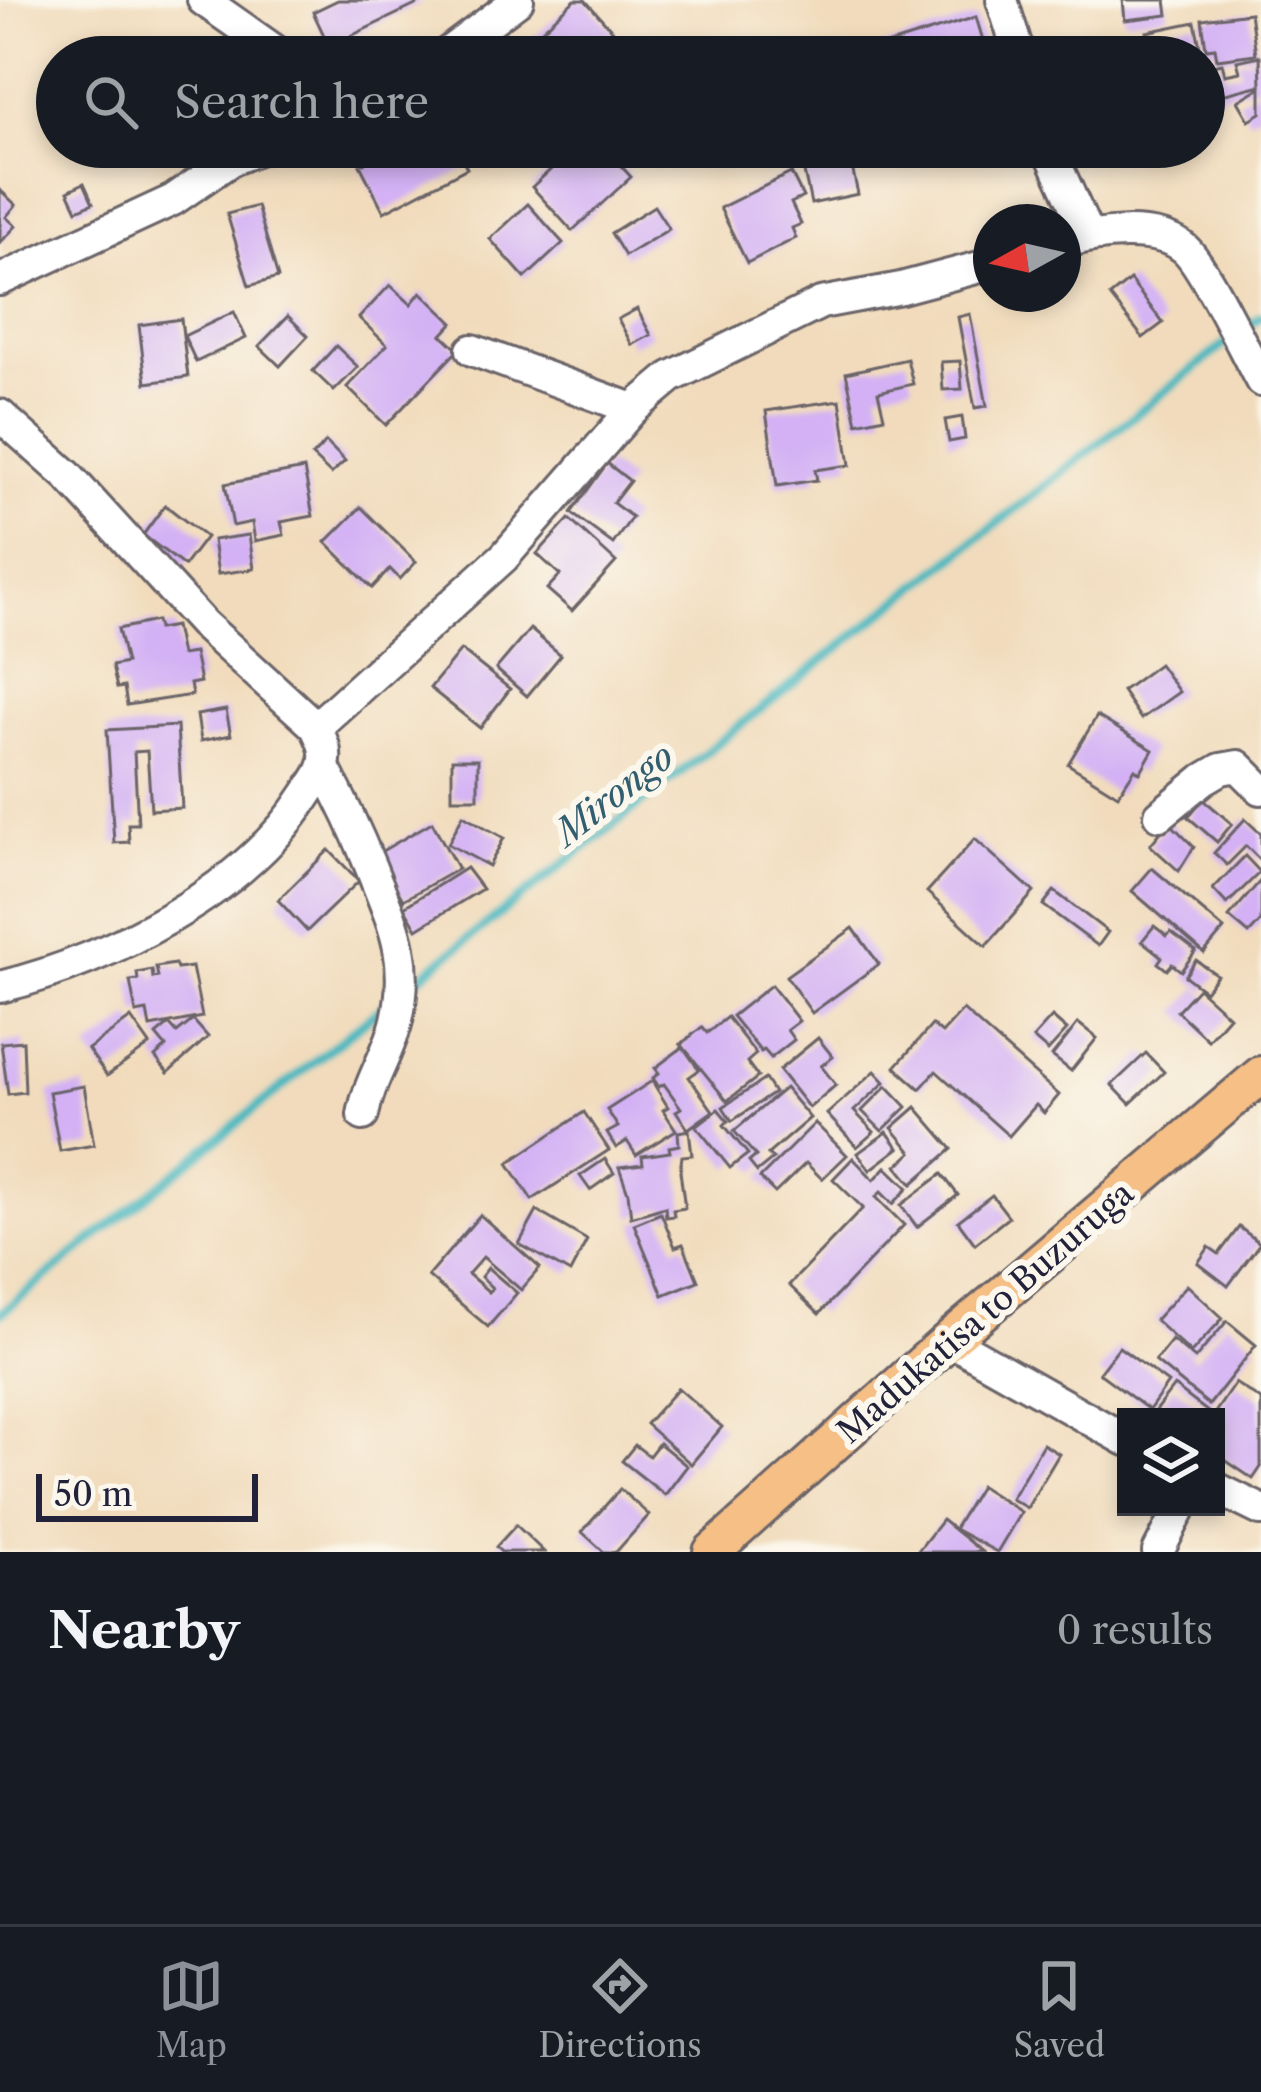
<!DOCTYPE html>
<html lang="en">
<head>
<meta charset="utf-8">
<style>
	:root { --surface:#171b24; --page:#242831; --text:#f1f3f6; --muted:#9ea1a6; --line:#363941; --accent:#8c9099 }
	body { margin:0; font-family:"Libre Caslon Text",serif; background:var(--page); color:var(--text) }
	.controls { position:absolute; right:36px; bottom:36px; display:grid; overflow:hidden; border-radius:0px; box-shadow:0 6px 18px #0003 }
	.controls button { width:108px; height:108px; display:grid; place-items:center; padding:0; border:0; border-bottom:3px solid var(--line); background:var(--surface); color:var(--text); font:60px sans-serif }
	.compass { position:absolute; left:973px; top:204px; width:108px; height:108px; border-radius:50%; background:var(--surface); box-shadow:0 6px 18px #0003; rotate:262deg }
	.scale { position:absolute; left:36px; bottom:30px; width:222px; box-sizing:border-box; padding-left:12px; border:6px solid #22223b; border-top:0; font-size:33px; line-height:42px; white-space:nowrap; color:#22223b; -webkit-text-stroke:9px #fbf7ec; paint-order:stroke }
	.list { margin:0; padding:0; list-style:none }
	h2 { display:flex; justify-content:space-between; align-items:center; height:156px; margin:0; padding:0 48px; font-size:51px }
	h2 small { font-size:39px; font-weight:400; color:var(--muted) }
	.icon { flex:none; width:66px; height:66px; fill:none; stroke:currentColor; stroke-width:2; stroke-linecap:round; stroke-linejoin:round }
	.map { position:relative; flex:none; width:1261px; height:1552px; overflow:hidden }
	.search { position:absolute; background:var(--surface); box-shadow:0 6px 18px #0003; left:36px; right:36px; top:36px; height:132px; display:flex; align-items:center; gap:30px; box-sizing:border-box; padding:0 42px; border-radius:66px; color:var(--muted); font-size:45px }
	.sheet { height:372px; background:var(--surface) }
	nav { display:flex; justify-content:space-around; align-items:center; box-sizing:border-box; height:168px; border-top:3px solid var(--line); background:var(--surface); font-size:33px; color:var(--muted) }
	nav a { display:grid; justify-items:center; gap:6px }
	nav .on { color:var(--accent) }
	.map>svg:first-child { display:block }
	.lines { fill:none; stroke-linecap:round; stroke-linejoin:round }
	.stream { stroke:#49b8bf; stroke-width:9 }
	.building { fill:#d3b1f4 }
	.minor-casing { stroke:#6a6368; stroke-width:36 }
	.major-casing { stroke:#6a6368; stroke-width:42 }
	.minor { stroke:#fff; stroke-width:30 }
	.major { stroke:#f5bf86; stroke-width:36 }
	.labels { text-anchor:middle; stroke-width:12; stroke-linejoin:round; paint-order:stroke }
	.street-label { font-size:33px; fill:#22223b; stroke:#fbf7ec }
	.water-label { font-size:36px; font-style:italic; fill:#325e70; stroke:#fbf7ec }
</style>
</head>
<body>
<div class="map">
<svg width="1261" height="1552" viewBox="0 0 1261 1552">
	<rect width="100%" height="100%" fill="#fbf7ec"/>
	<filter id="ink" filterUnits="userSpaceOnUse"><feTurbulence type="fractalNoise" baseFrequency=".00833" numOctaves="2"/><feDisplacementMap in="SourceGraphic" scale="24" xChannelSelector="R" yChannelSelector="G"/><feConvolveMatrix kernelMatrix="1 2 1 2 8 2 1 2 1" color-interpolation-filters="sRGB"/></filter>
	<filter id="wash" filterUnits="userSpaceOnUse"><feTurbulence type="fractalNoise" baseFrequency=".004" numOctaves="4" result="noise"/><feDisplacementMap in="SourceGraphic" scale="48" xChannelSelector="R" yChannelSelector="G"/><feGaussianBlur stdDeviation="2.7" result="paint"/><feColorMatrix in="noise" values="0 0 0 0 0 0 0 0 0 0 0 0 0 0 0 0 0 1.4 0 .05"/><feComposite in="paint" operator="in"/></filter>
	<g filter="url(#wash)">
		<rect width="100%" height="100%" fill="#f1dbbc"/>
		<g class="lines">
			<g class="stream">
				<polyline points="411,984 1261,316"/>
				<polyline points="0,1314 393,998"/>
			</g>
		</g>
		<g id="blocks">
			<g class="building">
				<polygon points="338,0 426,0 351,36 361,57 334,57 313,12"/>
				<polygon points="575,0 585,0 617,36 594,57 526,57 520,50"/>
				<polygon points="1123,0 1166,0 1168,15 1125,20"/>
				<polygon points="1250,13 1256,54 1217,59 1215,48 1206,49 1202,19"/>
				<polygon points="976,17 988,57 883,57 880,47"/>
				<polygon points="1195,22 1200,47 1194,48 1196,57 1152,57 1147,32"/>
				<polygon points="1260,56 1261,85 1210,98 1204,67 1222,63 1225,75 1240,72 1237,61"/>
				<polygon points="1261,87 1261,113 1249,120 1238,101"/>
				<polygon points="393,147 456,147 467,168 384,212 360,165"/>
				<polygon points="575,147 604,147 631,177 572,231 532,187"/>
				<polygon points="848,149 858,194 811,204 801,158"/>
				<polygon points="791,173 803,197 791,203 801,224 792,228 796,238 747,263 720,208"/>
				<polygon points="84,183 93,203 77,210 68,191"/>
				<polygon points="0,190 16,205 6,217 16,226 0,243"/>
				<polygon points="528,204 563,243 525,278 490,239"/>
				<polygon points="257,206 278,278 249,286 227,214"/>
				<polygon points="654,206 669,229 625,256 611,233"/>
				<polygon points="1130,280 1163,323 1143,338 1110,296"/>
				<polygon points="390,285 411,304 421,292 453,323 442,335 458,350 386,425 347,387 387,345 359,318"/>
				<polygon points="637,309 651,335 632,345 618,319"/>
				<polygon points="234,312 246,338 196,362 184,336"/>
				<polygon points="970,314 987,406 975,408 958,317"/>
				<polygon points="288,316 308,336 280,366 259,346"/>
				<polygon points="181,319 188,377 146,383 139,325"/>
				<polygon points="336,346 358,367 334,391 313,371"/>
				<polygon points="907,359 913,384 878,392 884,417 857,423 846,373"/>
				<polygon points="960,361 962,389 943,390 941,362"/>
				<polygon points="840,400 850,465 815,470 817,480 777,486 766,411"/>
				<polygon points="962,417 965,439 949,442 945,420"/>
				<polygon points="326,442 345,461 331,474 312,456"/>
				<polygon points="607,463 630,481 613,503 632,517 613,544 571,513"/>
				<polygon points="304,469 313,516 281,522 284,535 255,541 252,522 233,526 225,484"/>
				<polygon points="165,505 206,537 184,566 143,535"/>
				<polygon points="361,507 416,562 400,579 390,569 372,588 326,542"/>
				<polygon points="569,519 616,562 572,611 547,589 560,575 537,554"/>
				<polygon points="249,535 254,569 218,574 213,540"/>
				<polygon points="156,621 158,629 175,626 181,655 194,653 200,682 190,684 192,695 127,705 124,687 117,688 112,666 126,663 118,629"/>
				<polygon points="530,629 561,655 527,696 496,669"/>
				<polygon points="461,650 510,689 480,728 430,688"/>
				<polygon points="1159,664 1179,692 1141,719 1122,691"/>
				<polygon points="226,710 231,735 201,741 197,715"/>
				<polygon points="1097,716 1153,750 1140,773 1135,769 1118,795 1068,764"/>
				<polygon points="177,726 182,808 151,810 147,751 134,752 138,824 128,824 129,842 114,843 107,730"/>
				<rect x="452" y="759" width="26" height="39"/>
				<polygon points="1203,799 1232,824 1217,842 1188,817"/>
				<polygon points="463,815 504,838 489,866 448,844"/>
				<polygon points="1245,819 1261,834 1261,861 1246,846 1227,865 1214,853"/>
				<polygon points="432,822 458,869 403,900 377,854"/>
				<polygon points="1169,822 1194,847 1179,871 1150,845"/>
				<polygon points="975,839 1034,892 986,946 927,892"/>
				<polygon points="329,850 359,881 307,931 278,900"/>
				<polygon points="1245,856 1260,872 1227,904 1213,889"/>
				<polygon points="466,868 482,889 417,929 404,907"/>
				<polygon points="1152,868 1224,929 1204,953 1132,891"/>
				<polygon points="1261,880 1261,921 1249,934 1229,917"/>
				<polygon points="1054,891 1108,932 1098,946 1043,905"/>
				<polygon points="1154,926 1167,936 1171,932 1196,951 1181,971 1172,964 1167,970 1158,963 1162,957 1142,941"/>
				<polygon points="853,928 879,964 812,1013 786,976"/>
				<polygon points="1196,960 1217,975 1205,991 1185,976"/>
				<polygon points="175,964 177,969 192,967 202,1017 150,1027 147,1011 136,1013 130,981 138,980 137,973 152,970 153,978 158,977 156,967"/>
				<polygon points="771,985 799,1021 787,1030 794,1040 771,1058 764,1050 761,1052 732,1016"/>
				<polygon points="1198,988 1229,1016 1208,1040 1177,1011"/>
				<polygon points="963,1010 1059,1095 1044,1113 1036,1105 1009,1136 936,1071 920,1089 895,1067 932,1025 942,1033"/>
				<polygon points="727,1017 756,1054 747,1062 758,1077 727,1101 681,1044 702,1027 707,1033"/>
				<polygon points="1052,1017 1067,1030 1048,1051 1033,1038"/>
				<polygon points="131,1018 150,1045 107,1076 88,1049"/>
				<polygon points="193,1020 208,1037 168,1073 155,1057 166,1047 156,1035 169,1024 177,1033"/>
				<polygon points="1078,1023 1097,1038 1071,1071 1052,1056"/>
				<polygon points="818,1038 833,1057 821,1066 836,1085 809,1108 779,1070"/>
				<polygon points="23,1041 25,1092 8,1094 1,1043"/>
				<polygon points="683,1047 699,1070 689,1077 713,1111 688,1129 676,1111 681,1108 664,1084 659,1087 653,1078 659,1073 655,1068"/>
				<polygon points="1146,1053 1164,1072 1130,1104 1112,1085"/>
				<polygon points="875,1071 885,1082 854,1111 874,1132 857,1147 827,1114"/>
				<polygon points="765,1079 774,1093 732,1121 723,1107"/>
				<polygon points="652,1081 668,1107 663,1110 676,1130 636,1155 627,1141 616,1148 607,1133 618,1127 607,1110"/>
				<polygon points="84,1086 94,1145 60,1151 49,1092"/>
				<polygon points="887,1086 907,1107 882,1131 862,1111"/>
				<polygon points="785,1088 810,1118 768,1154 773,1159 757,1172 749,1162 756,1156 734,1131"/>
				<polygon points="916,1107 952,1149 912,1184 897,1166 912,1152 892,1128"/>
				<polygon points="718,1109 728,1121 724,1125 748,1154 730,1168 696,1126"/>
				<polygon points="584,1112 609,1150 532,1200 508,1163"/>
				<polygon points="815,1123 847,1155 822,1179 806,1163 775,1193 760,1178"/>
				<polygon points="689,1130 692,1155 682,1156 680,1171 685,1208 673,1210 674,1216 666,1217 665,1207 631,1217 628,1193 619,1167 643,1164 642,1156 670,1152 669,1147 679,1145 678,1132"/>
				<polygon points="887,1132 899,1148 870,1170 858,1153"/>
				<polygon points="853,1158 874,1180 886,1167 908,1188 893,1204 881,1192 876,1197 904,1225 819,1314 789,1285 863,1208 833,1179"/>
				<polygon points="605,1159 614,1173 590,1190 580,1176"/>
				<polygon points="942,1174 958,1195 917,1227 901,1205"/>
				<polygon points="992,1195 1009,1217 975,1244 958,1221"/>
				<polygon points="537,1211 587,1240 570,1273 519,1244"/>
				<polygon points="661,1213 675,1247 683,1244 698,1281 663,1295 634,1224"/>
				<polygon points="480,1215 540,1268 521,1290 483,1257 468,1274 489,1292 492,1288 481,1277 488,1268 517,1293 488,1327 428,1276"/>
				<polygon points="1239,1227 1260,1243 1228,1286 1198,1263 1209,1247 1219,1254"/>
				<polygon points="1187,1285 1223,1318 1191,1353 1155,1320"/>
				<polygon points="1227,1321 1256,1345 1209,1405 1155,1361 1172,1340 1195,1359"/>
				<polygon points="1119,1347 1168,1383 1149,1410 1099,1373"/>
				<polygon points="1235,1383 1261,1400 1261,1467 1253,1479 1216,1454 1216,1417 1212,1417"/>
				<polygon points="1174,1386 1208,1412 1204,1417 1150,1417"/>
				<polygon points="678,1388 722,1427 691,1464 646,1424"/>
				<polygon points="659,1443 687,1466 665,1495 622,1461 635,1445 649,1456"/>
				<polygon points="1043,1444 1059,1454 1027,1508 1011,1499"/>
				<polygon points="980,1486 1021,1512 997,1552 954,1529"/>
				<polygon points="620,1489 649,1515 616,1552 604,1552 582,1532"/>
				<polygon points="942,1520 982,1552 917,1552"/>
				<polygon points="516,1525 544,1552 501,1552 496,1547"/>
			</g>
		</g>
	</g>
	<g filter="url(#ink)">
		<use href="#blocks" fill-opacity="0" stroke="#6a6368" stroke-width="3"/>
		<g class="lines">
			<g class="minor-casing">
				<g id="minor">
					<polyline points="203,0 284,57"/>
					<polyline points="1002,0 1020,57"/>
					<polyline points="442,57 518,0"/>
					<polyline points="1048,147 1088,235"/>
					<path d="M1063 243C1096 233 1155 225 1184 248 1203 263 1246 354 1261 381"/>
					<polyline points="0,280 173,200 231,160 263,147"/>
					<polyline points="472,350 633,409"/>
					<path d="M0 415 68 476 203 624 316 727C319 735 325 744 325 753 327 769 315 782 307 794 246 891 109 960 0 987"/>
					<polyline points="316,727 504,557 633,409 671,377 821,303 901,288 991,264"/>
					<path d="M324 768C342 801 357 833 371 868 393 924 411 957 397 1020 389 1054 369 1080 363 1115"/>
					<polyline points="1160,815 1204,779 1221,769 1238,766 1261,789"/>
					<polyline points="949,1340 1126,1440"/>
					<polyline points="1216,1488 1261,1510"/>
					<polyline points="1158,1552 1181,1507"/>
				</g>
			</g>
			<g class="major-casing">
				<polyline id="major" points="712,1552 949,1340 1261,1075"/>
			</g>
			<use href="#minor" class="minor"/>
			<use href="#major" class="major"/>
		</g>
	</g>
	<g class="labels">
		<g class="street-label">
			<text transform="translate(985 1312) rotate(-41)" y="12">Madukatisa to Buzuruga</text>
		</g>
		<g class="water-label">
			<text transform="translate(614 794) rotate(-38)" y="13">Mirongo</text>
		</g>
	</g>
</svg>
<div class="controls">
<button><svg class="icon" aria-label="layers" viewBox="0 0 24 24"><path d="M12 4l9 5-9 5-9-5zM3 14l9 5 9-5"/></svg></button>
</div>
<svg class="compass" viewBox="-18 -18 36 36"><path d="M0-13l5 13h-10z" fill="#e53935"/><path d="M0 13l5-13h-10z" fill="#9ea1a6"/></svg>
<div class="scale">50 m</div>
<div class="search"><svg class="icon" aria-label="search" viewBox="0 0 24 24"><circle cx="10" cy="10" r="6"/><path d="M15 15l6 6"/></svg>Search here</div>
</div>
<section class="sheet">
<h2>Nearby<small>0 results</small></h2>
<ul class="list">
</ul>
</section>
<nav>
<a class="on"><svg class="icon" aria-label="map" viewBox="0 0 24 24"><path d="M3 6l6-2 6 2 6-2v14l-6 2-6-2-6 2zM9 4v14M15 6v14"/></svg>Map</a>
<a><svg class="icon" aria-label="directions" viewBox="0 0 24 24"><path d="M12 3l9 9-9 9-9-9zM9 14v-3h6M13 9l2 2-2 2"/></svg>Directions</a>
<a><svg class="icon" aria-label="saved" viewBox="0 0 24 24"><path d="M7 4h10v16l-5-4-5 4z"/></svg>Saved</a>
</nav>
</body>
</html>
